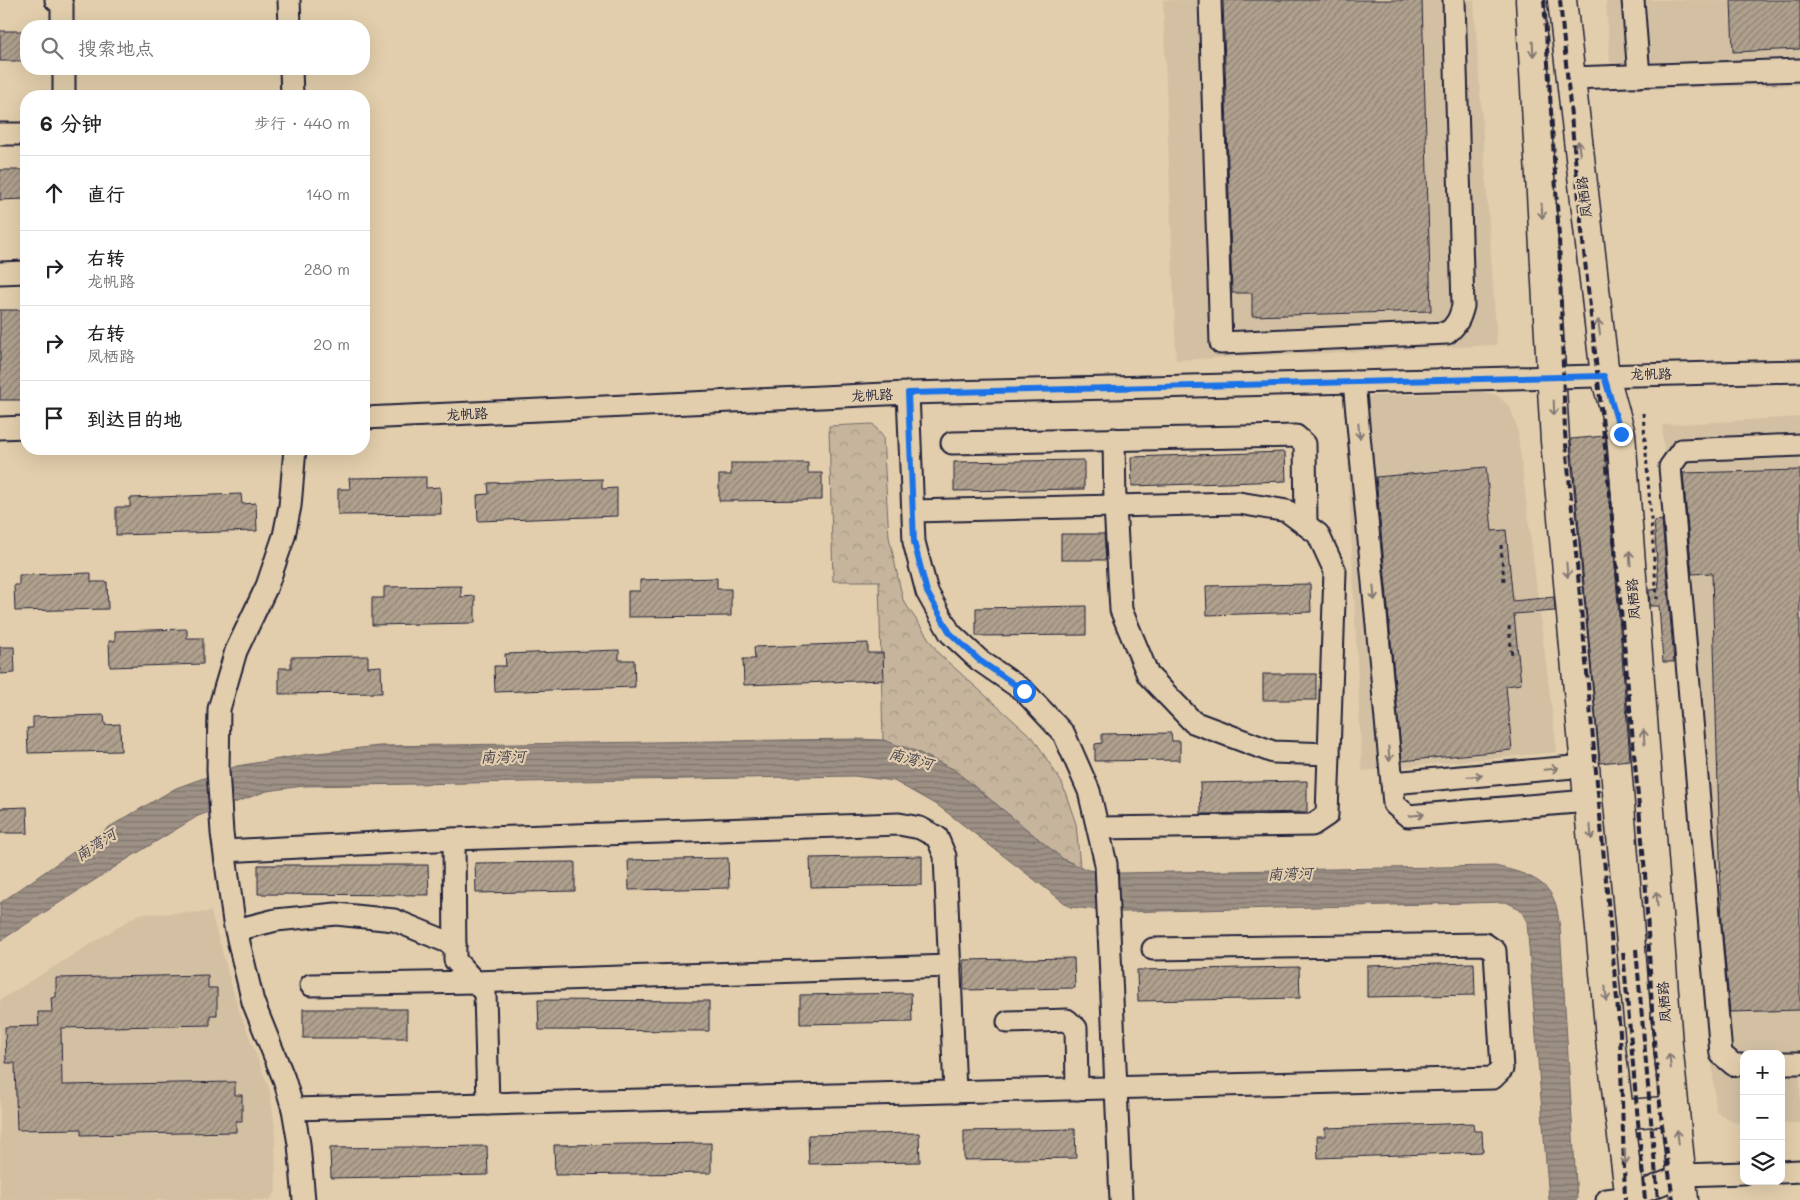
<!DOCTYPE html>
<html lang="zh">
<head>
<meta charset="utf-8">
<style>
	:root { --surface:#fff; --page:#f2f2f2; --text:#202124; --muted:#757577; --line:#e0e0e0 }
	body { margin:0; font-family:Mali,"LXGW WenKai TC",sans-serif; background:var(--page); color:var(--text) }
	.controls { position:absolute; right:15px; bottom:15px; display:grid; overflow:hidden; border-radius:10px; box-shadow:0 5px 20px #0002 }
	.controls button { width:45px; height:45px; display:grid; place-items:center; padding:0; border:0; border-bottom:1px solid var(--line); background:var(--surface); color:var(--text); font:25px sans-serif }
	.stop { position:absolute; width:15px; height:15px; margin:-11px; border:4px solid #1a73e8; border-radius:50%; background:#fff }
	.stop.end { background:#1a73e8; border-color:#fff; box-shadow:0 1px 5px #0008 }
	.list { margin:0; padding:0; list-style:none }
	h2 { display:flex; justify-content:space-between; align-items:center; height:65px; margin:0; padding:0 20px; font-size:21px }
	h2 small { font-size:16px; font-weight:400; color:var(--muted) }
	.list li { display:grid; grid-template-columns:32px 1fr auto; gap:15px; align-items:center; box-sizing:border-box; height:75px; padding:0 20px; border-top:1px solid var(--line) }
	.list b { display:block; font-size:19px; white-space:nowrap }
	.list p { margin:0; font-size:16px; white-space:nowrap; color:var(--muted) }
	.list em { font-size:16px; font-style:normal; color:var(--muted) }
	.icon { flex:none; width:28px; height:28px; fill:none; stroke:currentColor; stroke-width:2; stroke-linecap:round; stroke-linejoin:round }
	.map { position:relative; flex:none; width:1800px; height:1200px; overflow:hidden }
	.search { position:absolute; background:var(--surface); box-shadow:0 5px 20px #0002; left:20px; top:20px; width:350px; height:55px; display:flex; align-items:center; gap:12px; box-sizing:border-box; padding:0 18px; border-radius:20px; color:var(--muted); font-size:19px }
	.panel { position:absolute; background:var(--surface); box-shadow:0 5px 20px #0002; left:20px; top:90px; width:350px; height:365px; border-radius:20px }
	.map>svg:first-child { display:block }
	.built { fill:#d3c0a3 }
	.forest { fill:url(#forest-crowns); stroke:#746c6c }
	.water { fill:url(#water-rules); stroke:#6c6467 }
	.building { fill:url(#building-hatch); stroke:#22223b }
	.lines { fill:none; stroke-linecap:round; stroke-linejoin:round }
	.minor-casing { stroke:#22223b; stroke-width:25 }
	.major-casing { stroke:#22223b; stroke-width:31 }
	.path { stroke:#22223b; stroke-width:3; stroke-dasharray:4 4; stroke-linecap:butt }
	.minor { stroke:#e2ceac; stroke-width:21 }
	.major { stroke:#e2ceac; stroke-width:28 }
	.rail { stroke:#22223b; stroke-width:4; stroke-dasharray:8 4; stroke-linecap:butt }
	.oneway { stroke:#827874 }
	.route { stroke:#1a73e8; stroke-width:6 }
	.labels { text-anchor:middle; stroke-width:4.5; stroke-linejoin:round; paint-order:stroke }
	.street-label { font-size:14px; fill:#22223b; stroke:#e2ceac }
	.water-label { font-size:15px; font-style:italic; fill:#413e4d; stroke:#e2ceac }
</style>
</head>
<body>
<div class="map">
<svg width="1800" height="1200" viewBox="0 0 1800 1200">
	<defs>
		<pattern id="forest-crowns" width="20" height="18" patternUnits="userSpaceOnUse" patternTransform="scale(1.25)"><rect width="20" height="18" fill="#c6b59c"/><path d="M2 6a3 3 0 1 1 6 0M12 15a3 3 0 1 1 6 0" fill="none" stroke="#aa9b87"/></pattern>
		<pattern id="water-rules" width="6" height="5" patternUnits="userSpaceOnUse" patternTransform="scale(1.25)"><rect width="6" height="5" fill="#9d9084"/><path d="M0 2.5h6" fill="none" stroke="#80756d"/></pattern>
		<pattern id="building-hatch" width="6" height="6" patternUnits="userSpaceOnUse" patternTransform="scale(1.25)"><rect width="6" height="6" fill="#b0a18e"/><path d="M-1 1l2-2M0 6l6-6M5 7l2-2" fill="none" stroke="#8f8375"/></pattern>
	</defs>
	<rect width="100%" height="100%" fill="#e2ceac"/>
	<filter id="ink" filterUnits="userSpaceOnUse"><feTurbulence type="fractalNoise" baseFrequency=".02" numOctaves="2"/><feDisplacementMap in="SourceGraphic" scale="10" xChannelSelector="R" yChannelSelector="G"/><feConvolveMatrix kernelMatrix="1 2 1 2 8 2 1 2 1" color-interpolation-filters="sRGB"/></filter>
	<g filter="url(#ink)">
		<g class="built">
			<polygon points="1163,0 1474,0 1497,345 1176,360"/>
			<polygon points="1606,0 1800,0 1800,85 1612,90"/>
			<polygon points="1482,392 1497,395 1510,407 1517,427 1557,752 1362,771 1345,397"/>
			<polygon points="1800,417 1800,1123 1781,1123 1781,1054 1744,1054 1744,1124 1739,1124 1716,1112 1662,425"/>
			<polygon points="211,912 237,1004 270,1091 275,1128 276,1192 270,1200 0,1200 0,1000 139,914"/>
		</g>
		<polygon class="forest" points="873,424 883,437 889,537 903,600 939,654 1034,739 1062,783 1076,824 1080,867 1063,859 953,769 915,751 883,740 879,581 833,581 829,426"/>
		<path class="water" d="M856 739 883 740 915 751 953 769 1063 859 1088 870 1121 873 1495 866C1516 871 1545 877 1554 900 1558 908 1558 919 1560 927L1577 1200H1549L1527 922 1520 909 1506 902 1122 912 1070 907 940 807 894 781 854 776 303 786 267 791 198 816 129 858 0 941V903L111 826 176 788 237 766 309 754 379 746Z"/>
		<g class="building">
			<polygon points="1223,0 1422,0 1431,311 1252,316 1252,293 1232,293"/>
			<polygon points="1731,0 1800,0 1800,49 1733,52"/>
			<rect x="0" y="31" width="26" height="30"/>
			<polygon points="0,170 26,170 26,199 0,200"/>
			<rect x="0" y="310" width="26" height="90"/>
			<polygon points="1605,436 1630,760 1600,763 1571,439"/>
			<polygon points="1285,452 1286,481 1132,486 1131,457"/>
			<polygon points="1084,460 1084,489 954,491 954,462"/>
			<polygon points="731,463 808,463 808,473 822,473 822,500 719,501 719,475 731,475"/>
			<polygon points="1486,467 1492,531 1506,530 1513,601 1554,597 1555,611 1514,614 1521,684 1506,686 1512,750 1402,761 1376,477"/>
			<polygon points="1800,470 1800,1010 1730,1012 1722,926 1712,573 1692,574 1683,473"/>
			<polygon points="426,477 426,488 440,487 441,514 338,515 338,489 350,489 349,478"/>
			<polygon points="602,479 602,489 617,488 617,516 478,521 477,495 489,494 488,483"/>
			<polygon points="241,494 242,504 256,503 257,531 116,535 116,507 130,507 130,498"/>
			<polygon points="1662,520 1674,662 1663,662 1659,606 1650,606 1649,590 1659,589 1654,521"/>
			<polygon points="1061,534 1104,534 1106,560 1061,560"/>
			<polygon points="91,573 91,582 107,582 108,609 15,611 14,585 19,585 19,575"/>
			<polygon points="717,578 717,589 731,589 731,616 628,617 628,591 640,591 640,580"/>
			<polygon points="1310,584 1311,612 1207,615 1206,586"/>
			<polygon points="461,586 461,597 475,596 475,623 372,625 372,598 384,598 384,587"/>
			<polygon points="1086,606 1086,635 976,636 976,608"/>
			<polygon points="187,629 187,638 203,638 203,664 110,667 109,641 115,641 115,631"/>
			<polygon points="868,643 868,653 883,653 884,680 744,685 743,659 755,659 754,647"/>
			<polygon points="0,647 14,647 15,673 0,674"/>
			<polygon points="619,650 619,660 634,660 635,687 495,692 494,666 506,666 505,654"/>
			<polygon points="368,656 368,667 381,666 382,693 279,694 279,668 291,668 291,657"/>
			<rect x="1263" y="674" width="53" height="26"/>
			<polygon points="104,715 105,725 120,724 121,751 28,753 27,728 33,728 33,717"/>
			<polygon points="1171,733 1172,741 1180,741 1180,760 1095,761 1095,744 1102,743 1102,734"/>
			<polygon points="1307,781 1307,812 1201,814 1200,783"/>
			<polygon points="27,807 28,833 0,833 0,808"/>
			<polygon points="922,856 922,885 811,887 810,858"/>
			<polygon points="728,858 729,888 629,890 628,860"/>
			<polygon points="575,862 575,891 476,893 475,863"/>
			<polygon points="258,865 428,865 429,895 258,894"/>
			<polygon points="1074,958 1075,988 964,990 963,960"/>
			<polygon points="1474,963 1475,995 1367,997 1367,966"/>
			<polygon points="1299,967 1300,998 1138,1001 1137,970"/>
			<polygon points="208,975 208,988 217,988 217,1015 210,1015 210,1025 61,1028 62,1085 235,1082 235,1095 242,1095 242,1121 236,1121 236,1132 81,1135 81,1129 17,1130 15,1063 6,1063 5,1027 39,1026 38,1012 52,1012 51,998 56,997 56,978"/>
			<polygon points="911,993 912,1022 800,1024 800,995"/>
			<polygon points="538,1000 709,1001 709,1031 539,1030"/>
			<rect x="303" y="1009" width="104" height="29"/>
			<polygon points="1473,1123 1474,1131 1482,1131 1483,1152 1318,1158 1317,1136 1325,1136 1325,1128"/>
			<polygon points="1075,1129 1076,1158 964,1160 964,1131"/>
			<polygon points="919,1133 920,1162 809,1164 808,1135"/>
			<polygon points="711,1143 711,1173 555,1175 554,1145"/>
			<polygon points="487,1146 488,1175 331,1178 330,1148"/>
		</g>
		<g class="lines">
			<g class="minor-casing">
				<g id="minor">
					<polyline points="56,0 62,5 62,26"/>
					<polyline points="289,0 290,26"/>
					<path d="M1210 0 1221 343 1447 333C1457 325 1460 318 1463 306L1454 0"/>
					<polyline points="1633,0 1639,76"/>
					<polyline points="64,69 64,96"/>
					<polyline points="291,69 292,96"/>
					<polyline points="1571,78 1800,70"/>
					<polyline points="0,134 26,134"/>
					<polyline points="0,273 26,272"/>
					<polyline points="1354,382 1394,804 1408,816 1588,801"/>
					<polyline points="908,393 914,542 927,592 950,633 979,660 1024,691 1064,734 1089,791 1106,864 1121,1200"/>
					<polyline points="364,418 908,393 1800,371"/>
					<polyline points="0,428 26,427"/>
					<polyline points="1114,439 1115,506 1121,610 1148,675 1193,722 1273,752 1329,754"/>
					<polyline points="952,443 1296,436 1305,444 1306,525"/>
					<polyline points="295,449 290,506 284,536 267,586 236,651 219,709 218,770 222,833 234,922 253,1002 284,1079 293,1109 299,1144 304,1200"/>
					<polyline points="913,511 1239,503 1287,511 1318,534 1335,571 1327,815 1312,825 1098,828"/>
					<polyline points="1392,783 1585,766"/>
					<polyline points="454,839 455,960 485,993 488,1104"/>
					<polyline points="225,851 454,839 899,824 920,828 937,837 945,856 955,1092"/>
					<polyline points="236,930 276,920 336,914 394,920 455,945"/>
					<polyline points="311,985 475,982 950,966"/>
					<polyline points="1008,1022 1067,1020 1076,1028 1077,1089"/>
					<polyline points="1781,1063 1800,1063"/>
					<polyline points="1744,1065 1734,1065 1721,1054 1670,467 1682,450 1800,445"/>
					<polyline points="293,1109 1493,1078 1502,1069 1495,951 1485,944 1153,949"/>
					<polyline points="1781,1172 1800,1171"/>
					<polyline points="1607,1200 1630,1197 1683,1175 1744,1173"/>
				</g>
			</g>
			<g class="major-casing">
				<g id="major">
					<polyline points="1530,0 1555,441 1611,1048 1630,1200"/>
					<polyline points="1562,0 1605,376 1621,434 1668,1044 1684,1200"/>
					<polyline points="1619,1115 1675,1110"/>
				</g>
			</g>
			<g class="path">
				<polyline points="1643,413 1657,599"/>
				<polyline points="1501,545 1504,581"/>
				<polyline points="1509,626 1512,656"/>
			</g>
			<use href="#minor" class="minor"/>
			<use href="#major" class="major"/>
			<g class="rail">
				<polyline points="1544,0 1559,237 1565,433 1620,1033 1625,1200"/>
				<polyline points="1560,0 1584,252 1603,426 1621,610 1645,873 1653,1029 1662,1125 1673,1200"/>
				<polyline points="1636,949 1658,1200"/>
				<polyline points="1623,952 1645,1200"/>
			</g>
		</g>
		<defs><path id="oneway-shaft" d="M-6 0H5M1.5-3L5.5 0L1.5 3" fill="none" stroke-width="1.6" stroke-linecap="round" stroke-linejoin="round" transform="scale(1.25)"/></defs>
		<g class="oneway">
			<use href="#oneway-shaft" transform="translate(1533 49) rotate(87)"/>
			<use href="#oneway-shaft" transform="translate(1579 148) rotate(-97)"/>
			<use href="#oneway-shaft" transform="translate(1542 211) rotate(87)"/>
			<use href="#oneway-shaft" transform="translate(1599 327) rotate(-97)"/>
			<use href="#oneway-shaft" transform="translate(1554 408) rotate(88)"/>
			<use href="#oneway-shaft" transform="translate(1359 431) rotate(85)"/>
			<use href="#oneway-shaft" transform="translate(1630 558) rotate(-94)"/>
			<use href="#oneway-shaft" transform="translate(1567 570) rotate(85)"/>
			<use href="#oneway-shaft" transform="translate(1374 593) rotate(85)"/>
			<use href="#oneway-shaft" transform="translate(1644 737) rotate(-94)"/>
			<use href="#oneway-shaft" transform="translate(1389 754) rotate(85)"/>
			<use href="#oneway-shaft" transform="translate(1551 769) rotate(-5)"/>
			<use href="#oneway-shaft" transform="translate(1475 776) rotate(-5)"/>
			<use href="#oneway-shaft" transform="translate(1417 815) rotate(-5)"/>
			<use href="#oneway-shaft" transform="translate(1591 832) rotate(85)"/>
			<use href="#oneway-shaft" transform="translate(1657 899) rotate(-94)"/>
			<use href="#oneway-shaft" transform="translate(1606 994) rotate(85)"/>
			<use href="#oneway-shaft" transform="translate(1670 1061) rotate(-97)"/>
			<use href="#oneway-shaft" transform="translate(1678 1137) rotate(-97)"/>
			<use href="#oneway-shaft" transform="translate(1625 1157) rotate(83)"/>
		</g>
	</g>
	<g class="lines" filter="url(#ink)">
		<polyline class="route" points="1024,691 979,660 950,633 927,592 914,542 908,393 1604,376 1621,434"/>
	</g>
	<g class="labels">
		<g class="street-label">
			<text transform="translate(1584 197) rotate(-97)" y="5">凤栖路</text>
			<text transform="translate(1651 374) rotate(-1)" y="5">龙帆路</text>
			<text transform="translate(872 395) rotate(-3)" y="5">龙帆路</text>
			<text transform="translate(467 414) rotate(-3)" y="5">龙帆路</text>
			<text transform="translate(1633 599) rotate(-94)" y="5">凤栖路</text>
			<text transform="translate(1664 1002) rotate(-94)" y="5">凤栖路</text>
		</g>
		<g class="water-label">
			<text transform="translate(503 757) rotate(-1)" y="5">南湾河</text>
			<text transform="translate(911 759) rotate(15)" y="5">南湾河</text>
			<text transform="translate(96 845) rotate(-33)" y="5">南湾河</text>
			<text transform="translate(1290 874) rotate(-2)" y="5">南湾河</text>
		</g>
	</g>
</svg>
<div class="controls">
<button>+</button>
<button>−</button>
<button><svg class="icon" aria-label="layers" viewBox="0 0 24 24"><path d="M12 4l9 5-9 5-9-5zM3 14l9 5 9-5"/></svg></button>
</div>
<div class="stop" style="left:1024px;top:691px"></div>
<div class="stop end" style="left:1621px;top:434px"></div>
<div class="search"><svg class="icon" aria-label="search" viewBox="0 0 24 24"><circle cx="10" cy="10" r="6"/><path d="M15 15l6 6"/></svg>搜索地点</div>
<section class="panel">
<h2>6 分钟<small>步行 · 440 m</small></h2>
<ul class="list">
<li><svg class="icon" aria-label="ahead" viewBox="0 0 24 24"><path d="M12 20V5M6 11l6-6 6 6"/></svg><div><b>直行</b></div><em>140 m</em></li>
<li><svg class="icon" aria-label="right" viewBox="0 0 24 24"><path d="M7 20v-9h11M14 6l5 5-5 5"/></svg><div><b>右转</b><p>龙帆路</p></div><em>280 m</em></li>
<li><svg class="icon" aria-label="right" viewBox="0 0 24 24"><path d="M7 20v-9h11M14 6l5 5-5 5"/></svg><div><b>右转</b><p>凤栖路</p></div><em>20 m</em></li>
<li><svg class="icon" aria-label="arrive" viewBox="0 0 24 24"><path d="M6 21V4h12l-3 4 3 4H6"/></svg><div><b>到达目的地</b></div></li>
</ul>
</section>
</div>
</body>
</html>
